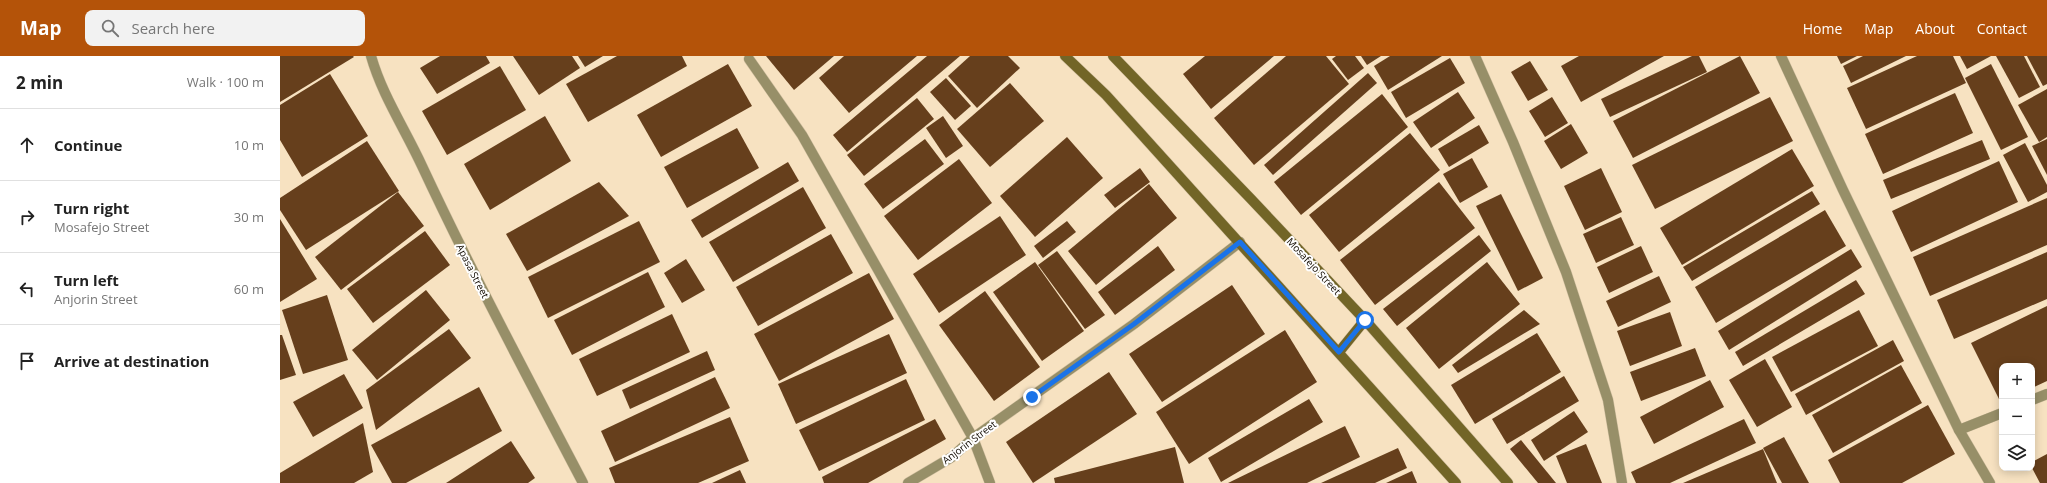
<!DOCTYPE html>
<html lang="en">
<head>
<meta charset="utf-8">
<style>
	:root { --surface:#fff; --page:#f2f2f2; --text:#222; --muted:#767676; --line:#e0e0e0; --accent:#b45309 }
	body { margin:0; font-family:"Open Sans",sans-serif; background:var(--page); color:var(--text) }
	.controls { position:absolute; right:12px; bottom:12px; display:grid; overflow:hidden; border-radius:8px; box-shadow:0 2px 10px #0003 }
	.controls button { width:36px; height:36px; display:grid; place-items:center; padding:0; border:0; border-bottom:1px solid var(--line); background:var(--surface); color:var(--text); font:20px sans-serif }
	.stop { position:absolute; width:12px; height:12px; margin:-9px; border:3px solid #1a73e8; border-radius:50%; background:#fff }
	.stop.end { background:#1a73e8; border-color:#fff; box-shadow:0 1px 4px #0008 }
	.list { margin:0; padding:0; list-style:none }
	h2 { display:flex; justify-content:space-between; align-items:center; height:52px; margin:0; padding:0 16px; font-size:17px }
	h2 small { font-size:13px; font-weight:400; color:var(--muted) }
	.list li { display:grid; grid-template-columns:26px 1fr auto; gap:12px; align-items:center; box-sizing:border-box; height:72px; padding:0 16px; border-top:1px solid var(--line) }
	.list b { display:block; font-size:15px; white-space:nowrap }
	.list p { margin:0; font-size:13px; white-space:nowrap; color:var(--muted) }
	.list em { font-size:13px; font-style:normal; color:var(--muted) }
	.icon { flex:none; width:22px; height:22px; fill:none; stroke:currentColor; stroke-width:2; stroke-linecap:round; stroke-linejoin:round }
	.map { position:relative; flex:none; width:1767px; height:427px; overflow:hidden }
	header { display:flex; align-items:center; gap:24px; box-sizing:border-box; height:56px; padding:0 20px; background:var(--accent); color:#fff }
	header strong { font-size:19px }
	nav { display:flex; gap:22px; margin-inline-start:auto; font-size:14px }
	.search { width:280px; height:36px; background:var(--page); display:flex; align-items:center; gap:10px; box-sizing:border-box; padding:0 14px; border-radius:8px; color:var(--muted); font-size:15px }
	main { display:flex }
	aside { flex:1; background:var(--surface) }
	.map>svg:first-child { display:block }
	.building { fill:#663f1c }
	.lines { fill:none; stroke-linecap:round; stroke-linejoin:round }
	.minor-casing { stroke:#d2c0a2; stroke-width:11 }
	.secondary-casing { stroke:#d2c0a2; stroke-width:11 }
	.minor { stroke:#978f68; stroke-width:10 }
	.secondary { stroke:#726527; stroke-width:10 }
	.route { stroke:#1a73e8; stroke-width:5 }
	.labels { text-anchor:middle; stroke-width:4; stroke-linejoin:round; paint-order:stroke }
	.street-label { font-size:10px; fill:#120b02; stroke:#fff }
</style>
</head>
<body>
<header>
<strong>Map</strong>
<div class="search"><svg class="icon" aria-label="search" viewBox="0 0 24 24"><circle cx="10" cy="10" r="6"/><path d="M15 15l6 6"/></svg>Search here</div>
<nav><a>Home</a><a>Map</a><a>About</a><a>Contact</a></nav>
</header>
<main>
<aside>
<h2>2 min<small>Walk · 100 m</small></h2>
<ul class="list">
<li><svg class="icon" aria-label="ahead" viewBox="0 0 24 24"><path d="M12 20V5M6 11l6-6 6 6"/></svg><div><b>Continue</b></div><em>10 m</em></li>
<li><svg class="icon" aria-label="right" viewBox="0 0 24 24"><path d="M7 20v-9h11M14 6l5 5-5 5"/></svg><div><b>Turn right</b><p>Mosafejo Street</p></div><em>30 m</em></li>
<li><svg class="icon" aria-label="left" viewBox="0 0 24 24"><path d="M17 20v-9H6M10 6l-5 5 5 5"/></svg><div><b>Turn left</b><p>Anjorin Street</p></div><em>60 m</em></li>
<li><svg class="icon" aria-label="arrive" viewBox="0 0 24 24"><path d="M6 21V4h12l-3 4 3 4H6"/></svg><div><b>Arrive at destination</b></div></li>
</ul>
</aside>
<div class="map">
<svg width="1767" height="427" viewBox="0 0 1767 427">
	<rect width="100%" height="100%" fill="#f7e2c1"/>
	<g class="building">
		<polygon points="0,0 73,0 74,1 0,46"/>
		<polygon points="160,0 206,0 210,7 157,38 140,12"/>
		<polygon points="233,0 292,0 300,12 259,39"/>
		<polygon points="298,0 323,0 305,11"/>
		<polygon points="337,0 402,0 407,10 308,66 286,28"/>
		<polygon points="486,0 554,0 514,34"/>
		<polygon points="564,0 637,0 569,57 539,22"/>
		<polygon points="647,0 680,0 567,96 553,79"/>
		<polygon points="690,0 728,0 740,12 697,52 668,20"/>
		<polygon points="925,0 994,0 931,53 903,18"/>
		<polygon points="1006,0 1046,0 1069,28 974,109 934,62"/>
		<polygon points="1056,0 1075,0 1084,12 1068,24 1052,3"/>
		<polygon points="1081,0 1101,0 1087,9"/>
		<polygon points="1110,0 1162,0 1108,34 1094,10"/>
		<polygon points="1299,0 1384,0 1301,46 1281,10"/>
		<polygon points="1412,0 1419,0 1427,16 1330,61 1321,43"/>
		<polygon points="1460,0 1480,37 1353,102 1333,65"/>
		<polygon points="1557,0 1577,0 1561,8"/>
		<polygon points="1583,0 1626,0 1571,27 1563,10"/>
		<polygon points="1637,0 1673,0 1686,27 1586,73 1567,32"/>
		<polygon points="1680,0 1711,0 1687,13"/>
		<polygon points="1716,0 1744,0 1760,31 1739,42"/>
		<polygon points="1747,0 1767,0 1767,28 1763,30"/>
		<polygon points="1170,2 1185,27 1126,62 1111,36"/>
		<polygon points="1250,5 1268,34 1248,45 1231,16"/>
		<polygon points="448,8 472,50 381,101 357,59"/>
		<polygon points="1711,8 1748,81 1721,94 1685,22"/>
		<polygon points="220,10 246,54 167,99 142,55"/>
		<polygon points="1088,17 1097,27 993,119 984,109"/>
		<polygon points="50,18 88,80 22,121 0,84 0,49"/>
		<polygon points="666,22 691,50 675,64 650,36"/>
		<polygon points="730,27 764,65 710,111 677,73"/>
		<polygon points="1767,33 1767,81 1759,86 1738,49"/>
		<polygon points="1178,36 1195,62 1151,92 1133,66"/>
		<polygon points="1675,37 1693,77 1603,118 1585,78"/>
		<polygon points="1102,38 1128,71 1021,159 994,126"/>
		<polygon points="1272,41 1288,67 1265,81 1249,55"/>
		<polygon points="1490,41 1513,85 1375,153 1352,109"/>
		<polygon points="637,42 654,63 584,120 567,99"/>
		<polygon points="265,60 291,105 210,154 184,108"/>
		<polygon points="663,60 683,90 666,102 646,72"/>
		<polygon points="1291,68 1308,97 1281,113 1264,85"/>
		<polygon points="1199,69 1209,87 1169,111 1158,93"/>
		<polygon points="457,72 479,112 407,152 384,111"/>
		<polygon points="1130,77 1160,114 1059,196 1029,159"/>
		<polygon points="787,81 823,122 755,181 720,140"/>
		<polygon points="645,83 664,108 603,153 584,128"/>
		<polygon points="1767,83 1767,119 1752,90"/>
		<polygon points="1702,84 1710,103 1611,143 1603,124"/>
		<polygon points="87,85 119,135 26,194 0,154 0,142"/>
		<polygon points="1745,87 1767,129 1767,136 1748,146 1723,99"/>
		<polygon points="1512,93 1534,130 1402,209 1380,172"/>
		<polygon points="1192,102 1208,131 1180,147 1163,118"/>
		<polygon points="679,103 712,147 638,204 604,160"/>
		<polygon points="1719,105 1738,146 1631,196 1612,155"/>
		<polygon points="508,106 519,125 422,182 411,164"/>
		<polygon points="860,112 870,126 835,152 824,139"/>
		<polygon points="1321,112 1342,156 1305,174 1284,130"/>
		<polygon points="319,126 349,160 247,215 226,178"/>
		<polygon points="1159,126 1195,172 1095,249 1060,204"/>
		<polygon points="869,128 897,162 816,229 788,195"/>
		<polygon points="523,131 546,172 453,226 429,186"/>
		<polygon points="1532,135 1540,148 1412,225 1403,211"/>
		<polygon points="118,136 144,170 61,234 35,201"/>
		<polygon points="1221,138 1263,222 1238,235 1196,150"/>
		<polygon points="1767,142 1767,189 1650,240 1633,201"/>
		<polygon points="1545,154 1566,190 1436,267 1415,231"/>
		<polygon points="720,160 746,199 659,257 633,218"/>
		<polygon points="1341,161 1354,189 1316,207 1303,178"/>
		<polygon points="0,163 37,223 0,246"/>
		<polygon points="359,165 380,206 268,262 248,221"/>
		<polygon points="787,165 796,176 763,202 754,190"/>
		<polygon points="145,175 170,209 93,267 67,233"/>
		<polygon points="551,178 573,217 478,270 456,231"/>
		<polygon points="1199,179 1211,195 1117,270 1103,253"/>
		<polygon points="878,190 895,214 835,259 818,236"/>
		<polygon points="1361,190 1373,216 1329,237 1317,211"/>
		<polygon points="1571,193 1582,211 1449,294 1438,275"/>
		<polygon points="777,195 825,259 805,273 758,209"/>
		<polygon points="1767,196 1767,243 1674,283 1657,244"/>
		<polygon points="406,203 425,234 402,247 384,217"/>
		<polygon points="755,206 804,275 762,305 713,236"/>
		<polygon points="1207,206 1240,248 1159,313 1126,272"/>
		<polygon points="368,216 385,251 292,299 274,264"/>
		<polygon points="589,217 614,263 499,325 474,278"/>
		<polygon points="1379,220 1391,246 1338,271 1326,245"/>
		<polygon points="1576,224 1585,238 1463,310 1455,296"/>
		<polygon points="952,229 985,278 882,346 849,298"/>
		<polygon points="146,234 170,264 97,324 72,294"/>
		<polygon points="705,235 760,311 714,345 659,269"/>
		<polygon points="47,239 68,304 23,318 2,254"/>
		<polygon points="1767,250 1767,325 1752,332 1752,310 1722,310 1721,347 1691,287"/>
		<polygon points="1244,254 1260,268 1178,317 1172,309"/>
		<polygon points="1579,254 1598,290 1511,336 1492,301"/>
		<polygon points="1390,256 1402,290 1350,310 1337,275"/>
		<polygon points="392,258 410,296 317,340 299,303"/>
		<polygon points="169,273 191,302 96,374 86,334"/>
		<polygon points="1005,274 1037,326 909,408 876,356"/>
		<polygon points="1257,277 1281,316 1195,368 1171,329"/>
		<polygon points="609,278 627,317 516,368 498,328"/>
		<polygon points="0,279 2,279 16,319 0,324"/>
		<polygon points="1613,284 1624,305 1526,359 1515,338"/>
		<polygon points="1415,292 1426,320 1361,345 1350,316"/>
		<polygon points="427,295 435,314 350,353 342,334"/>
		<polygon points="1485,303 1512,351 1477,371 1449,324"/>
		<polygon points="1621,309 1642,347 1553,397 1532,359"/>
		<polygon points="829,316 857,358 753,427 726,386"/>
		<polygon points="64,318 83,352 33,381 13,346"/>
		<polygon points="1284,320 1299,345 1227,388 1212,363"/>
		<polygon points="435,321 450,352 335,406 321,375"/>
		<polygon points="626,323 645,364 539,415 519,374"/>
		<polygon points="1430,324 1444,351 1374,388 1360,361"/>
		<polygon points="199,331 222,375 126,427 112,427 91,389"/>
		<polygon points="1029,343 1043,366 941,426 928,402"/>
		<polygon points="1648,349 1675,398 1622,427 1560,427 1548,404"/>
		<polygon points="1294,355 1308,376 1264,405 1251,384"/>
		<polygon points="450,361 469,405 418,427 335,427 329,412"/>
		<polygon points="655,363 666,383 588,427 544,427 542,421"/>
		<polygon points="1464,363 1476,387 1390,427 1356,427 1351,416"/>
		<polygon points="83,367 93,416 74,427 0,427 0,417"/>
		<polygon points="1065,370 1080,401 1027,427 948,427"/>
		<polygon points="1504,381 1529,427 1502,427 1483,392"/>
		<polygon points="1241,384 1276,427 1258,427 1230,393"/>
		<polygon points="231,385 255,422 248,427 166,427"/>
		<polygon points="1306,388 1322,427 1287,427 1276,400"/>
		<polygon points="895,391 904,427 775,427 774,422"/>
		<polygon points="1118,392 1127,412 1095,427 1041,427"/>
		<polygon points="1483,393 1497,427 1403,427"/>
		<polygon points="1767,398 1767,427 1760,427 1752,412 1752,406"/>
		<polygon points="460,414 466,427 432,427"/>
		<polygon points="1132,415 1137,427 1106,427"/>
	</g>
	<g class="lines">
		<g class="minor-casing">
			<g id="minor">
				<path d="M91 0C102 39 125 73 142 110 192 217 248 322 303 427"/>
				<polyline points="1195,0 1233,86 1286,216 1328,344 1342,427"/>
				<polyline points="1501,0 1563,134 1679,374 1710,427"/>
				<polyline points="469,3 522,79 693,382 710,427"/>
				<polyline points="1752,344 1767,338"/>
				<polyline points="1679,374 1722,357"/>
				<polyline points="628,427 672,401 693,382 854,268 960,186"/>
			</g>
		</g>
		<g class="secondary-casing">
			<g id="secondary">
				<polyline points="785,0 826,39 1176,427"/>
				<polyline points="833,0 971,143 1085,264 1228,427"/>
				<polyline points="1059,296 1085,264"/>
			</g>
		</g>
		<use href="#minor" class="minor"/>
		<use href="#secondary" class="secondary"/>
	</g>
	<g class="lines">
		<polyline class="route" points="752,341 854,268 960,186 1059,296 1085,264"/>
	</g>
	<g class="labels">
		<g class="street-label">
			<text transform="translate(1034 210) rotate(47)" y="4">Mosafejo Street</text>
			<text transform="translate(193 215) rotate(63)" y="4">Apasa Street</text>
			<text transform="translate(689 386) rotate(-37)" y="4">Anjorin Street</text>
		</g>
	</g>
</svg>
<div class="controls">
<button>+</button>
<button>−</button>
<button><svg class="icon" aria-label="layers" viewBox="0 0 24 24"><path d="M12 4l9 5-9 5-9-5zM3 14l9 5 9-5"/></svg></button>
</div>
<div class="stop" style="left:1085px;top:264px"></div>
<div class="stop end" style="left:752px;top:341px"></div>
</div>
</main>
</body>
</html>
